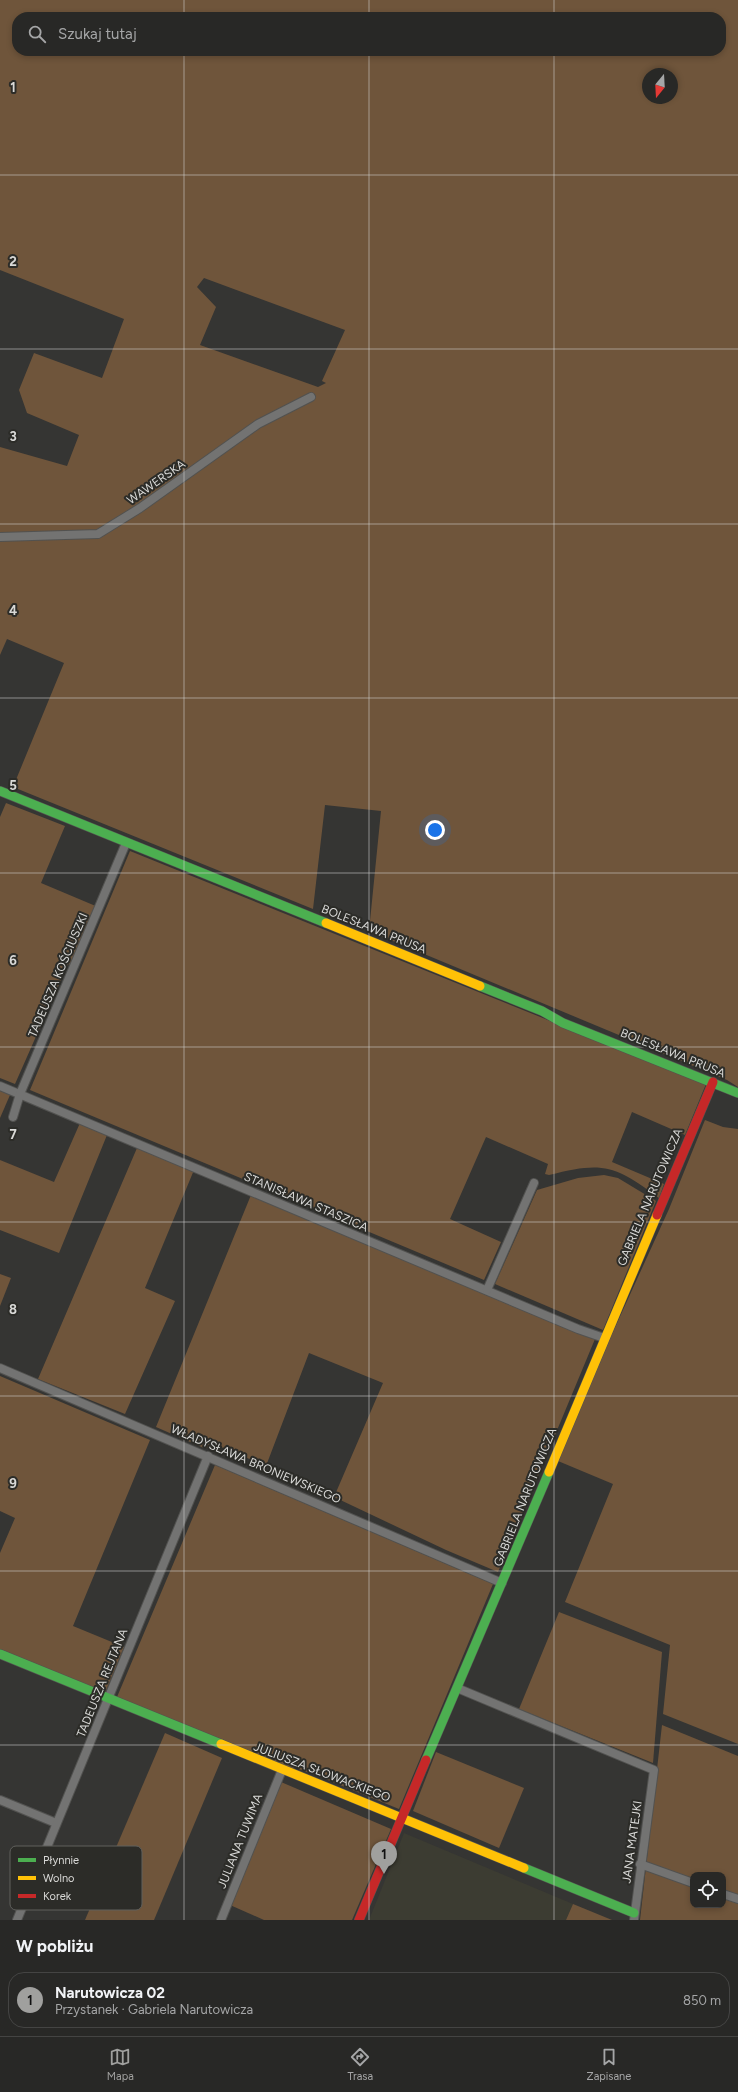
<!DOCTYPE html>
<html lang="pl">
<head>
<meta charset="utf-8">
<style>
	:root { --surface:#282826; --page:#343432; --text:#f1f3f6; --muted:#a5a6a7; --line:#444443; --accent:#a0a09e }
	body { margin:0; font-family:Figtree,sans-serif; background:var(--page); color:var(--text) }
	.controls { position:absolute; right:12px; bottom:12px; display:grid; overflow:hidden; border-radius:8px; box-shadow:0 2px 6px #0003 }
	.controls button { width:36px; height:36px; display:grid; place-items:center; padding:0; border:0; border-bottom:1px solid var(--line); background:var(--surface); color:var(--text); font:20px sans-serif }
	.compass { position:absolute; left:642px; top:68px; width:36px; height:36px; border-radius:50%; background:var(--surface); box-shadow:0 2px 6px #0003; rotate:198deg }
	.you { position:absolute; left:435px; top:830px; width:14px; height:14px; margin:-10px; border:3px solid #fff; border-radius:50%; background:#1a73e8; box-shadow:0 0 0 6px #1a73e833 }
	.badge { display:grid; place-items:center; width:26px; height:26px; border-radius:50%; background:var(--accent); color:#111; font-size:13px; font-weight:700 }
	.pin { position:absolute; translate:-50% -33px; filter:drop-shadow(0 1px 2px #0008) }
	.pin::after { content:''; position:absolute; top:21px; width:14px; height:12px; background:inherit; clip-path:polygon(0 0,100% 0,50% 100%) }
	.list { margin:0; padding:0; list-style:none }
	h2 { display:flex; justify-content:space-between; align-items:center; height:52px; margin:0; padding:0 16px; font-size:17px }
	h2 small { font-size:13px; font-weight:400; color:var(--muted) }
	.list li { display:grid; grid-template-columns:26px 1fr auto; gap:12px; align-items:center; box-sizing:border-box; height:56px; margin:0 8px 8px; padding:0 8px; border:1px solid var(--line); border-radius:16px }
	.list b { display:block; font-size:15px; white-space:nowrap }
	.list p { margin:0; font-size:13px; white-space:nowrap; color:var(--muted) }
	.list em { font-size:13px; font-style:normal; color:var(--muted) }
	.icon { flex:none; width:22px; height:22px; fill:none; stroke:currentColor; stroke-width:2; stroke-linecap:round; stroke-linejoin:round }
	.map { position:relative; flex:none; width:738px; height:1920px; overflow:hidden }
	.search { position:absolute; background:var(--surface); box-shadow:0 2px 6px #0003; left:12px; right:12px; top:12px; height:44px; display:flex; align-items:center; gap:10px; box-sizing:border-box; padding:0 14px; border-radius:16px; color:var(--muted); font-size:15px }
	.sheet { height:116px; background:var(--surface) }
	nav { display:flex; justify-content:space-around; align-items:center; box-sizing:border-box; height:56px; border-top:1px solid var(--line); background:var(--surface); font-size:11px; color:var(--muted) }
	nav a { display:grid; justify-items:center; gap:2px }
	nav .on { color:var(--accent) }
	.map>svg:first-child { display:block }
	.built { fill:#3c3c32 }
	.green { fill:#6f553b; fill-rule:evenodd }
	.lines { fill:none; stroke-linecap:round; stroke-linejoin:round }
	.street-casing { stroke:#525250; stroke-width:10 }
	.fast-casing { stroke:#525250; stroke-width:10 }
	.slow-casing { stroke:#525250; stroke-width:10 }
	.jam-casing { stroke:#525250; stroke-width:10 }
	.street { stroke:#737372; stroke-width:8 }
	.fast { stroke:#4caf50; stroke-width:9 }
	.slow { stroke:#ffc107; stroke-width:9 }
	.jam { stroke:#c62828; stroke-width:9 }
	.grid { fill:none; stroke:#d9d9d7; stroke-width:1; stroke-opacity:0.55 }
	.labels { text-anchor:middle; stroke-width:4; stroke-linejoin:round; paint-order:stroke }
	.street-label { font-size:12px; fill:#d9d9d7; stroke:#2c2c28 }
	.key { fill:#2c2c28; stroke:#60605d; stroke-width:1 }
	.key-label { font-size:11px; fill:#d9d9d7 }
	.grid-label { font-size:13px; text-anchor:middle; font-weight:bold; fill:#d9d9d7; stroke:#2c2c28; stroke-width:4; stroke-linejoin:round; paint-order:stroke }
</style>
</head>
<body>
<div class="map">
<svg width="738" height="1920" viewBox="0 0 738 1920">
	<rect width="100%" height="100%" fill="#353533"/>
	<polygon class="built" points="404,1833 573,1904 566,1920 369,1920"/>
	<g class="green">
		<path d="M0 0H738V1087L727 1080 369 931 381 811 325 805 313 909 13 787 64 663 7 639 0 655V447L67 466 79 435 27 413 19 390 34 353 102 378 124 319 0 270ZM17 17H721V51H17ZM648 74H672V98H648ZM204 278 345 330 322 381 326 383 318 387 200 345 216 307 197 287Z"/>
		<polygon points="6,803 65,826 41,883 98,907 73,966 68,964 15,1084 0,1078 0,817"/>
		<path d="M130 851 706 1084 685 1135 632 1112 612 1162 664 1184 659 1198C615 1165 603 1161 549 1175L545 1174 548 1164 486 1137 450 1219 501 1242 484 1280 30 1090Z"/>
		<polygon points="0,1090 10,1095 0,1118"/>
		<polygon points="705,1120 723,1127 738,1129 738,1744 663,1714 670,1645 565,1602 613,1484 558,1461 612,1334 669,1209"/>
		<polygon points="80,1123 107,1135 59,1253 0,1230 0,1160 54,1182"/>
		<polygon points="137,1148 194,1170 145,1288 175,1301 125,1414 38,1379"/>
		<polygon points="604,1175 618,1178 656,1201 603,1330 495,1284 537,1190 578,1178"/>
		<polygon points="251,1195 595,1339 498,1572 446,1550 334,1497 383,1383 309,1353 266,1466 221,1447 204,1448 156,1427"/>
		<polygon points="0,1274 11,1278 0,1306"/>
		<polygon points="0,1376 150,1440 73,1626 124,1647 105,1693 0,1649 0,1553 15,1518 0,1511"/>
		<polygon points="215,1465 493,1584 399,1809 318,1776 296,1768 289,1769 117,1697"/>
		<polygon points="559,1612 662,1652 653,1763 519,1709"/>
		<path d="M662 1725 738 1756V1920H640ZM693 1875H723V1905H693Z"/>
		<polygon points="165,1733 222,1758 154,1920 85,1920"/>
		<polygon points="436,1752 524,1788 499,1848 413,1811"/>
		<polygon points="281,1782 391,1829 352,1920 264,1920 230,1905"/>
		<polygon points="573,1904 612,1920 566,1920"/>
	</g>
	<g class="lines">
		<g class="street-casing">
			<g id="street">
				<polyline points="0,537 98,534 140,508 258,424 311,397"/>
				<polyline points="0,1086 578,1329 604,1338"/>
				<polyline points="13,1117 20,1094 126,843"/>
				<polyline points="487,1290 534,1183"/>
				<polyline points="0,1368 502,1583"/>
				<polyline points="457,1688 654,1770 634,1920"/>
				<polyline points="0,1800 56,1823"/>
				<polyline points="640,1864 693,1883"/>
				<polyline points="723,1894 738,1899"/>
				<polyline points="17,1920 208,1456"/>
				<polyline points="221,1920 282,1770"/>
			</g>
		</g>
		<g class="fast-casing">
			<g id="fast">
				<polyline points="0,791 326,923"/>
				<polyline points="480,986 542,1011 563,1023 738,1093"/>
				<polyline points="0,1654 221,1744"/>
				<polyline points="426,1760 549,1472"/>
				<polyline points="524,1868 634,1913"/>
			</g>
		</g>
		<g class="slow-casing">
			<g id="slow">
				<polyline points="326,923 480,986"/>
				<polyline points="549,1472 657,1215"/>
				<polyline points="221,1744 524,1868"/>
			</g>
		</g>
		<g class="jam-casing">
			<g id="jam">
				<polyline points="657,1215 713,1082"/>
				<polyline points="359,1920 426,1760"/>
			</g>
		</g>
		<use href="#street" class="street"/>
		<use href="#fast" class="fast"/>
		<use href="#slow" class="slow"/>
		<use href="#jam" class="jam"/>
	</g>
	<path class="grid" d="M184 0V17M369 0V17M554 0V17M184 51V1920M369 51V1920M554 51V1920M0 175H738M0 349H738M0 524H738M0 698H738M0 873H738M0 1047H738M0 1222H738M0 1396H738M0 1571H738M0 1745H738"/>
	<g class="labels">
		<g class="street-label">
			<text transform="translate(156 482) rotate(-35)" y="4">WAWERSKA</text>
			<text transform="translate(374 929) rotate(22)" y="4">BOLESŁAWA PRUSA</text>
			<text transform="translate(58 975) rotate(-67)" y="4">TADEUSZA KOŚCIUSZKI</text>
			<text transform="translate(673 1053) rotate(22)" y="4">BOLESŁAWA PRUSA</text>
			<text transform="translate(650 1197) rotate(-67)" y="4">GABRIELA NARUTOWICZA</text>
			<text transform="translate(306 1202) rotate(23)" y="4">STANISŁAWA STASZICA</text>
			<text transform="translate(256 1464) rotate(23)" y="4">WŁADYSŁAWA BRONIEWSKIEGO</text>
			<text transform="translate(525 1497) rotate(-68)" y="4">GABRIELA NARUTOWICZA</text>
			<text transform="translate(102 1683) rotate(-68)" y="4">TADEUSZA REJTANA</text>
			<text transform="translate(322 1772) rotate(21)" y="4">JULIUSZA SŁOWACKIEGO</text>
			<text transform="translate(240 1841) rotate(-68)" y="4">JULIANA TUWIMA</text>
			<text transform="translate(632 1842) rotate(-82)" y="4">JANA MATEJKI</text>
		</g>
	</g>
	<rect x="10" y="1846" width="132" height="64" rx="6" class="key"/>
	<rect x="18" y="1858" width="18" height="4" fill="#4caf50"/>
	<rect x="18" y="1876" width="18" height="4" fill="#ffc107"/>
	<rect x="18" y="1894" width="18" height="4" fill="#c62828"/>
	<g class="key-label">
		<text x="43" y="1864">Płynnie</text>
		<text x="43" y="1882">Wolno</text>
		<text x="43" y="1900">Korek</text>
	</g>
	<g class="grid-label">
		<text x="13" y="92">1</text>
		<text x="13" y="266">2</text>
		<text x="13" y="441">3</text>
		<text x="13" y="615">4</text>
		<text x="13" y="790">5</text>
		<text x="13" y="965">6</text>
		<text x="13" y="1139">7</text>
		<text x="13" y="1314">8</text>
		<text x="13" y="1488">9</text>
	</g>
</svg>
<div class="controls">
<button><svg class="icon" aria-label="locate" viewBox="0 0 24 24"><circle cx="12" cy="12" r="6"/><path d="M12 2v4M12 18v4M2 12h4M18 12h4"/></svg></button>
</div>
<svg class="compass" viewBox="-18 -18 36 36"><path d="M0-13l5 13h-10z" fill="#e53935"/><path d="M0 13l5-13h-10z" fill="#a5a6a7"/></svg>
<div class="you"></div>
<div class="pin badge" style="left:384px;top:1874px">1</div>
<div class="search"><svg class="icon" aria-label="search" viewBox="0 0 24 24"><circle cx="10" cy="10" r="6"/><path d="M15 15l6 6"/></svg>Szukaj tutaj</div>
</div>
<section class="sheet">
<h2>W pobliżu<small></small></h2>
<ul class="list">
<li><span class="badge">1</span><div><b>Narutowicza 02</b><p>Przystanek · Gabriela Narutowicza</p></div><em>850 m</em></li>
</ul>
</section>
<nav>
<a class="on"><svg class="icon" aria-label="map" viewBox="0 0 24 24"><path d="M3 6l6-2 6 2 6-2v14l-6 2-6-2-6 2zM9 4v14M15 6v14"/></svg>Mapa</a>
<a><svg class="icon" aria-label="directions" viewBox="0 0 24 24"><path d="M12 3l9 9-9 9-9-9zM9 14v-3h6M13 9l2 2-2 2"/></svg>Trasa</a>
<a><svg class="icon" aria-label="saved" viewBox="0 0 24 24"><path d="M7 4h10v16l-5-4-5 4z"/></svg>Zapisane</a>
</nav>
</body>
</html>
